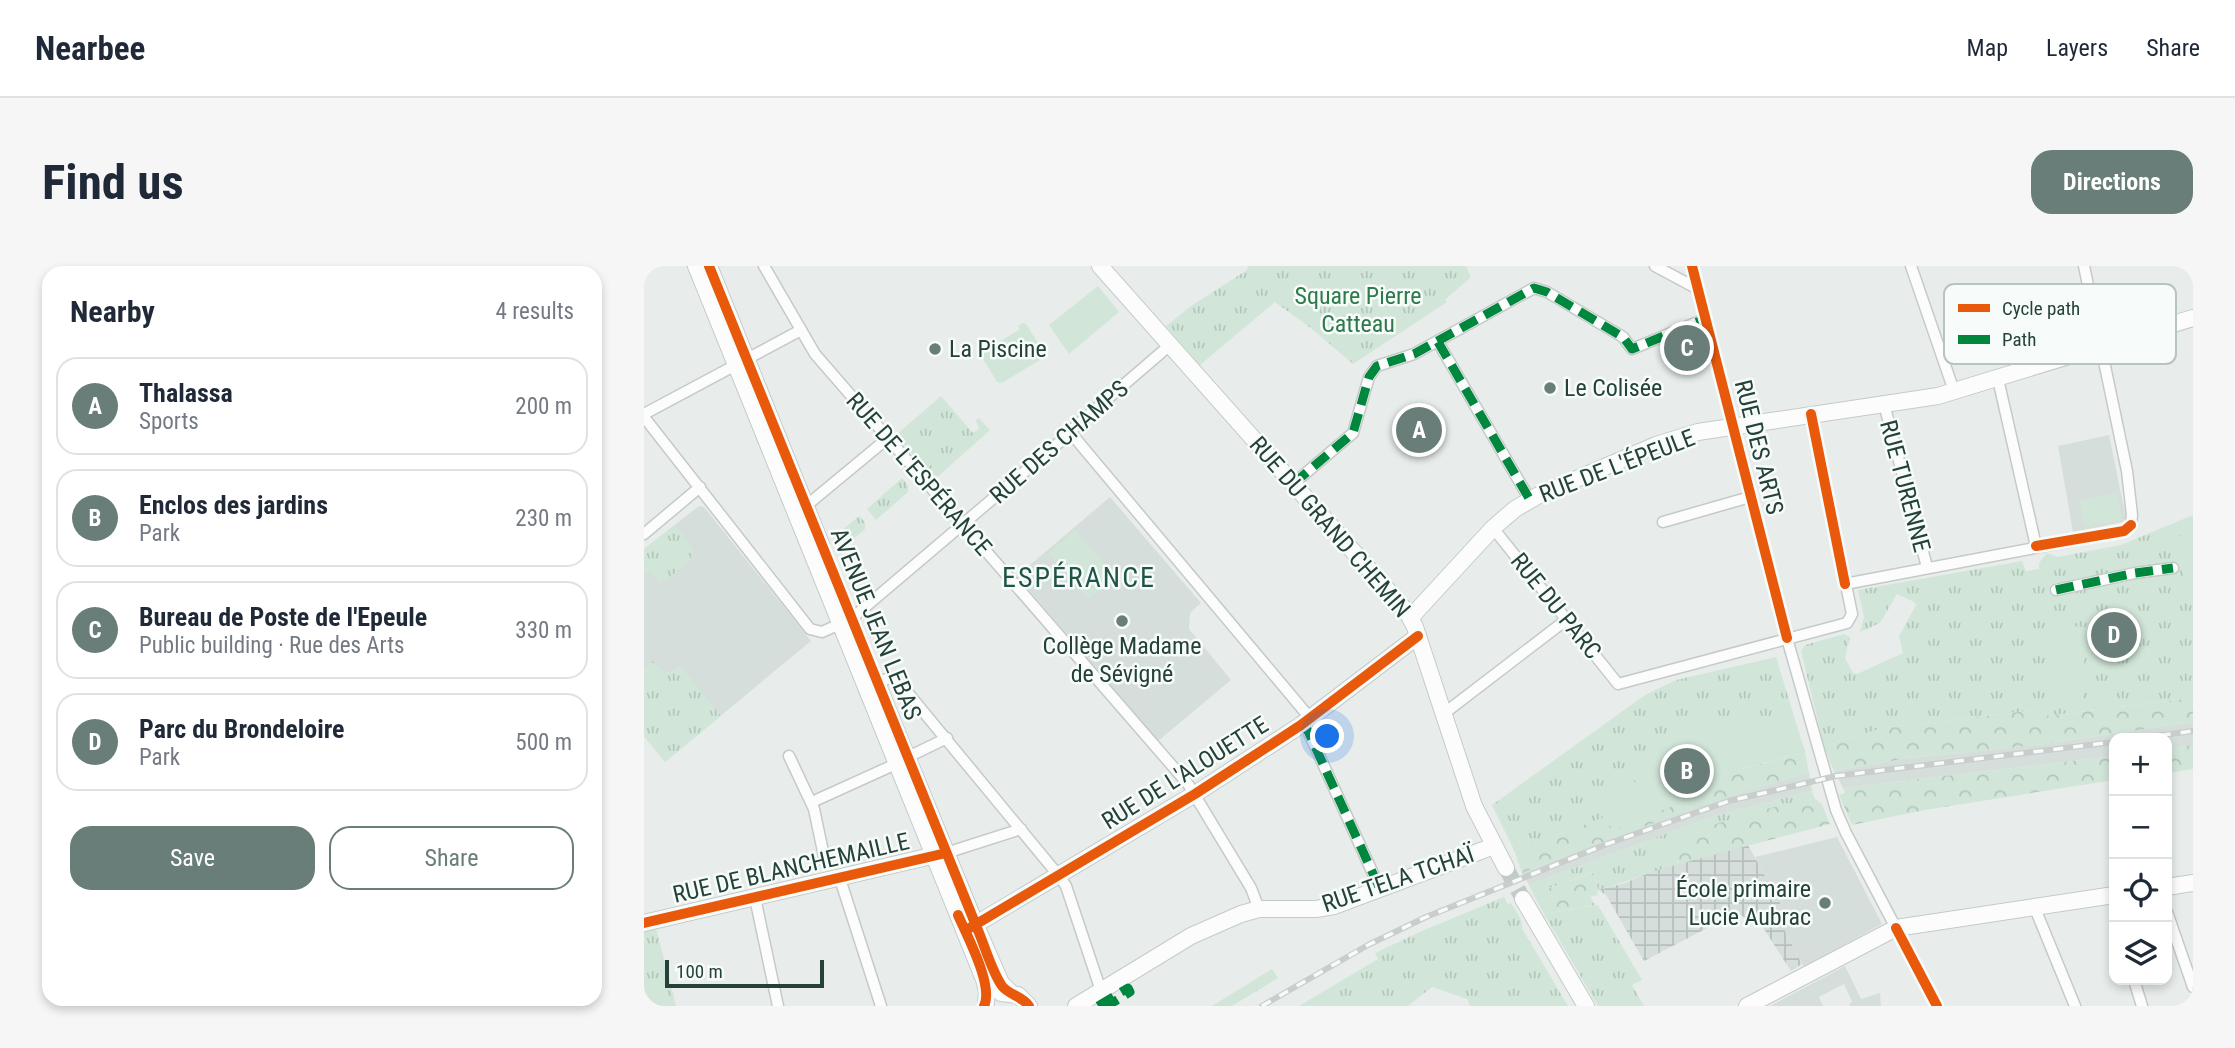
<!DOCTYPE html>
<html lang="en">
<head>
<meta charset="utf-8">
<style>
	:root { --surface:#fff; --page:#f6f6f7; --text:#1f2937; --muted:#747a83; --line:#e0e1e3; --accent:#697e78 }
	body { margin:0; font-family:"Roboto Condensed",sans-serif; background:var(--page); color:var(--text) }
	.controls { position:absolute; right:21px; bottom:21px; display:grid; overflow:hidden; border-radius:14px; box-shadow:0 4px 10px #0003 }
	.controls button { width:63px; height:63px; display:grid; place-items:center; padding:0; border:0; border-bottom:2px solid var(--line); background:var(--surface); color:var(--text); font:35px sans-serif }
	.scale { position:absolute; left:21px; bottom:18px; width:159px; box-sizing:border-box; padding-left:7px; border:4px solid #24423a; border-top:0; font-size:19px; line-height:24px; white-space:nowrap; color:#24423a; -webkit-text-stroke:5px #f7fbf9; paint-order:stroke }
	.you { position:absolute; left:684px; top:471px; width:24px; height:24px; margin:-18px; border:5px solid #fff; border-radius:50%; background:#1a73e8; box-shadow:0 0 0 10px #1a73e833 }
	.badge { display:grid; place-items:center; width:46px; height:46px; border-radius:50%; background:var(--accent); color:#fff; font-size:23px; font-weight:700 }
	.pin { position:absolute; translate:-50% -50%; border:4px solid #fff; box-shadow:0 2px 7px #0006 }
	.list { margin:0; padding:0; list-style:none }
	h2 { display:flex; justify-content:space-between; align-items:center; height:91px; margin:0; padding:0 28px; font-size:30px }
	h2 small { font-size:23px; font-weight:400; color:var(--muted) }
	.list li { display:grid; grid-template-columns:46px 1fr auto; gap:21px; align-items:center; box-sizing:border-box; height:98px; margin:0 14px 14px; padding:0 14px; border:2px solid var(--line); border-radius:21px }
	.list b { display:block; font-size:26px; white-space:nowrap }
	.list p { margin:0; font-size:23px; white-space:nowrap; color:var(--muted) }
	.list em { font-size:23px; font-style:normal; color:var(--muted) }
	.actions { display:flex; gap:14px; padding:21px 28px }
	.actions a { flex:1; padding:16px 0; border:2px solid var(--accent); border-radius:21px; text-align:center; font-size:24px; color:var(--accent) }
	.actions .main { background:var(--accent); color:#fff }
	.icon { flex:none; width:38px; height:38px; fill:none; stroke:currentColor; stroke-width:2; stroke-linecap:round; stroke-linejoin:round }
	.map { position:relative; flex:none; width:1549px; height:740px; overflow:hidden; border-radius:21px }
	header { display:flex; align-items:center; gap:42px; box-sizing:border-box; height:98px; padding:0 35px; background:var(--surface); border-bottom:2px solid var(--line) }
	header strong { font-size:33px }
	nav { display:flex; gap:38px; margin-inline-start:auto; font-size:24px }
	.intro { display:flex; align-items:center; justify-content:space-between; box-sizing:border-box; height:168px; padding:0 42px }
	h1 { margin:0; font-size:49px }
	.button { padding:18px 32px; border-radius:21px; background:var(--accent); color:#fff; font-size:24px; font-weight:700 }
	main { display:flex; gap:42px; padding:0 42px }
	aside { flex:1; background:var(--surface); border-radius:21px; box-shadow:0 4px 10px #0003 }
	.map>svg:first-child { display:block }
	.built { fill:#d6dedb }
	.industrial { fill:url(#industrial-grid) }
	.grass { fill:url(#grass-tufts) }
	.forest { fill:url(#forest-crowns) }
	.garden { fill:#d1e6d8 }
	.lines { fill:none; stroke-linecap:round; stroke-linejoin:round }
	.secondary-tunnel { stroke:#c1cbc8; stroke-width:16; stroke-dasharray:16 8; stroke-linecap:butt }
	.street-casing { stroke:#c5cac8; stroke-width:13 }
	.secondary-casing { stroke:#c3cbc8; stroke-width:18 }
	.street { stroke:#fcfcfc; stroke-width:10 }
	.secondary { stroke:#fcfcfc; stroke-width:16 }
	.rail-casing { stroke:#c9cdcc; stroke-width:6 }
	.rail { stroke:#f7fbf9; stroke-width:3.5; stroke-dasharray:10; stroke-linecap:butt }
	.quiet { stroke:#00873e; stroke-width:9; stroke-dasharray:18 9; stroke-linecap:butt }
	.cycleway-casing { stroke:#f7fbf9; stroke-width:15 }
	.cycleway { stroke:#e8590c; stroke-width:10 }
	.poi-dot { fill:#697e78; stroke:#f7fbf9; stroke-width:2.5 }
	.labels { text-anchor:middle; stroke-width:5; stroke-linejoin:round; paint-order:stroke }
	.park-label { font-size:24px; fill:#2d7a4b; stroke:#f7fbf9 }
	.poi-label { font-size:24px; fill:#24423a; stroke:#f7fbf9; text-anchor:start }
	.street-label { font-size:24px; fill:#24423a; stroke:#f7fbf9 }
	.quarter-label { font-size:28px; letter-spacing:2px; fill:#1f5548; stroke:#f7fbf9 }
	.key { fill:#f7fbf9; stroke:#b8c4c0; stroke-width:2 }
	.key-label { font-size:19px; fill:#24423a }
</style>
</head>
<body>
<header>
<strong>Nearbee</strong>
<nav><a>Map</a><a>Layers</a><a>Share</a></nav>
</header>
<div class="intro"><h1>Find us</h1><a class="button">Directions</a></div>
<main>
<aside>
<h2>Nearby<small>4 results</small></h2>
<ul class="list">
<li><span class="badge">A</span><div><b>Thalassa</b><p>Sports</p></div><em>200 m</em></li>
<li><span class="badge">B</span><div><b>Enclos des jardins</b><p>Park</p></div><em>230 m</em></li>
<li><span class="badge">C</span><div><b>Bureau de Poste de l'Epeule</b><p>Public building · Rue des Arts</p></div><em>330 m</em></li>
<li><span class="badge">D</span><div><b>Parc du Brondeloire</b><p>Park</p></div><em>500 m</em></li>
</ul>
<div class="actions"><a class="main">Save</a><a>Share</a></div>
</aside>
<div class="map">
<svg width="1549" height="740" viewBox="0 0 1549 740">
	<defs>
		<pattern id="industrial-grid" width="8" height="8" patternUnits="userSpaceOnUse" patternTransform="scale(1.75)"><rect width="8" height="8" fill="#d6dedb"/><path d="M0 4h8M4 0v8" fill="none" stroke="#b8c0bd"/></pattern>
		<pattern id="grass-tufts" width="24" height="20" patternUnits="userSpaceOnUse" patternTransform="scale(1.75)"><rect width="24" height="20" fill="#d1e6d8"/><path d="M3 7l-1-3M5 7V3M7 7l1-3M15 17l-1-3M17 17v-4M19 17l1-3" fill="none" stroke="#b3c6ba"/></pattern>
		<pattern id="forest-crowns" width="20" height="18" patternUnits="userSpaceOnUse" patternTransform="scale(1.75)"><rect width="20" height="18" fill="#d1e6d8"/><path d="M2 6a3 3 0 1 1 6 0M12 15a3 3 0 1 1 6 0" fill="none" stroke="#b3c6ba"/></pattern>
	</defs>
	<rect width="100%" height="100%" fill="#e8edeb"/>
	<g class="built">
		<polygon points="1465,169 1482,252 1479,256 1429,266 1414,180"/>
		<polygon points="466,231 557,337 546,347 545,363 587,414 514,475 373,310"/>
		<polygon points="55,240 60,241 167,375 21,496 0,470 0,283"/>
		<polygon points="1549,456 1549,479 1523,483 1523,472 1470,472 1470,490 1199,522 1190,505 1258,493 1401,478"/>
		<polygon points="1165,507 1168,525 1070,550 885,619 878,607 1020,551 1092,527"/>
		<polygon points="1193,571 1238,658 1160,701 1129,643 1136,639 1111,591"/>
		<polygon points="1201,700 1217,733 1236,727 1237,740 1206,740 1205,738 1208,736 1200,718 1175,731 1179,740 1126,740"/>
	</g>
	<polygon class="industrial" points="1104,579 1137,639 1130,644 1158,698 1147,705 1118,660 1092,647 1000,695 962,629 954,624 981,617 1011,604"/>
	<g class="grass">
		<polygon points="604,0 822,0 827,11 801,34 803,36 709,98 668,63 631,36 556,99 522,60 547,40 603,4"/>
		<polygon points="297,130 329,167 335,163 332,154 335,152 346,164 290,214 252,169"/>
		<polygon points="258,212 264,220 264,226 232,254 223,243"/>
		<polygon points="1549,249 1549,432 1402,450 1401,443 1239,462 1180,480 1157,385 1161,379 1200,368 1206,371 1201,392 1209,407 1213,408 1259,387 1255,370 1272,339 1270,336 1253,328 1236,357 1216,366 1220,351 1214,324 1378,295 1382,305 1395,303 1395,297 1403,287 1413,291 1477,279"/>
		<polygon points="215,250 221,256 221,263 196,285 190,271"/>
		<path d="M31 259 49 283C46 304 31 305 16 317L7 306 3 309 0 305V283Z"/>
		<polygon points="1132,391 1161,486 1101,501 1029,540 959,552 870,584 848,539 1001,429 1032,414"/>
		<path d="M9 395C18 407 23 409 36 400L77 450 21 496 0 470V402Z"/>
		<path d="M1168 525 1171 533C1138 538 1046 561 1024 583L1035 598C1007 605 981 617 954 624L951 610 947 607 889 628 885 619 1070 550Z"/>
		<polygon points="860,631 864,638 867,637 877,653 879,664 924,740 826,740 823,733 788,721 764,740 655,740 734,693 731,687 780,664"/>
		<polygon points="954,639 998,714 988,719 1000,740 954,740 900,648"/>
		<polygon points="12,662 32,740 0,740 0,665"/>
		<polygon points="628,703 634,712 588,740 568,740"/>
	</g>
	<g class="forest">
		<polygon points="1549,432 1549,456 1401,478 1258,493 1190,505 1180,480 1239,462 1401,443 1402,450"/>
		<polygon points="1549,479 1549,503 1523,507 1523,483"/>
		<path d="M1161 486 1165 507C1067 534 973 570 878 607L870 584 959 552 970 564 1026 522Z"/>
		<polygon points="1470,490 1470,514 1281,544 1208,559 1195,529 1201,527 1199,522"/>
		<path d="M1171 533 1178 538 1186 558 1035 598 1024 583C1046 560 1137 538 1171 533Z"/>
		<polygon points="948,607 951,610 954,629 946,631 951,639 900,648 889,628"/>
	</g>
	<g class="garden">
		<polygon points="454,20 475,46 425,88 405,59"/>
		<polygon points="378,57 382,58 401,88 399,92 358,117 353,116 336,88 337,83 341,80 344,83 376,63 374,60"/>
		<polygon points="1473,227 1478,254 1440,261 1436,234"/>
		<polygon points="431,264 471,311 444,333 405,287"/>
		<polygon points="1549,264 1549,327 1524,276"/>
		<polygon points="1407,359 1442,361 1438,441 1405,437"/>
		<path d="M1103 449C1119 451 1147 454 1155 469 1158 474 1159 481 1161 486L1026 521 1029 540 970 564 959 552 956 538 1000 510 1013 477 1059 451Z"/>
	</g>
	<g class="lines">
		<polyline class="secondary-tunnel" points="862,602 879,633"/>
		<g class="street-casing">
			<g id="street">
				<polyline points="120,0 171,88 544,518 607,622 615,643"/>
				<polyline points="1011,0 1054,23"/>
				<polyline points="1048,0 1140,362 1192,544 1202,567 1293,740"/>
				<polyline points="1267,0 1310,125"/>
				<polyline points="794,76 886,234"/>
				<polyline points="1354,113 1392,280"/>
				<polyline points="1240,138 1283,301"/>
				<polyline points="0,148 157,64"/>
				<polyline points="0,151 166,363 178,366 207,353 418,174 433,159 526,79"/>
				<polyline points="426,166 666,452"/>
				<polyline points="649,218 709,167 725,111 733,100 770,88 890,22 903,26 979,71 988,83 1061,53"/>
				<polyline points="157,244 244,172"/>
				<polyline points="1019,256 1106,231"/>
				<polyline points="849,262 974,418 1203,357 1208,348 1167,148"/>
				<polyline points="0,268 56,221"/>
				<polyline points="1201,318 1480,265 1487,259 1488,249 1483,205 1440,0"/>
				<polyline points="1412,324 1491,307 1529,302"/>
				<polyline points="228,418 246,412 254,415 415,610 422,620 457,725"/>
				<polyline points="798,449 922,354"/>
				<polyline points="657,459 664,465 736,623"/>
				<polyline points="145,490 170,543 181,595"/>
				<polyline points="264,491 303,472"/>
				<polyline points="168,536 254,497"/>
				<polyline points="302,587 377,563"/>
				<polyline points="196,613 237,740"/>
				<polyline points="111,632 134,740"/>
				<polyline points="1390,640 1431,740"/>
				<polyline points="1523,646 1549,721"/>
				<polyline points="1490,714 1498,740"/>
			</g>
		</g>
		<g class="secondary-casing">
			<g id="secondary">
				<polyline points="52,0 341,716 343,727 342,737"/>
				<polyline points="65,0 177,278"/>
				<polyline points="456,0 763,346 771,361 830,540 862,602"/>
				<polyline points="767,351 849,262 871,243 895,229 1012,179 1054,166 1294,130 1549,52"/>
				<polyline points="232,415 333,662 357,717 367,727"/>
				<polyline points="1523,621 1549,617"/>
				<polyline points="879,633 942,740"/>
				<polyline points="0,657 300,587"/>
				<polyline points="322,664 551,528 657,459 774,370"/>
				<polyline points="357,727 374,729 385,740"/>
				<polyline points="432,740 547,670 597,648 615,643 672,643 690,640 850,580"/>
				<polyline points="1103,740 1252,662 1470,629"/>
			</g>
		</g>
		<use href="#street" class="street"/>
		<use href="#secondary" class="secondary"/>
		<g class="rail-casing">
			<g id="rail">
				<polyline points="1497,472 1549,465"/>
				<polyline points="618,740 724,679 782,651 963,578 1085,535 1192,510 1470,476"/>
			</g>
		</g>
		<use href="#rail" class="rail"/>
		<g class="quiet">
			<polyline points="794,76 886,234"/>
			<polyline points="649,218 709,167 725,111 733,100 770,88 890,22 903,26 979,71 988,83 1061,53"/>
			<polyline points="1412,324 1491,307 1529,302"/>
			<polyline points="657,459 664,465 736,623"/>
			<polyline points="454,740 484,722 486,726 463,740"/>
		</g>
		<g class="cycleway-casing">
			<g id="cycleway">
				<path d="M65 0 333 662C341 680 347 704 358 720 365 729 378 730 385 740"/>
				<polyline points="1048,0 1143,372"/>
				<polyline points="1167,148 1201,318"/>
				<polyline points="1392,280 1480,265 1487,259"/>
				<path d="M314 649C323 670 350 720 340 740"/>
				<polyline points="0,657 302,587"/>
				<polyline points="1252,662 1293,740"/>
				<polyline points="324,663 551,528 657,459 774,370"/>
			</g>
		</g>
		<use href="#cycleway" class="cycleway"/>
	</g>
	<g class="poi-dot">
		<circle cx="291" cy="83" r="7"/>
		<circle cx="906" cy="122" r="7"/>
		<circle cx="478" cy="355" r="7"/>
		<circle cx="1181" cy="637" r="7"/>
	</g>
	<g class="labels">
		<g class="park-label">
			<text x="714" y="38">Square Pierre<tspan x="714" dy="28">Catteau</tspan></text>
		</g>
		<g class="poi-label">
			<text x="305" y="91">La Piscine</text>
			<text x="920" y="130">Le Colisée</text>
			<text x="478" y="388" text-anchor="middle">Collège Madame<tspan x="478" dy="28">de Sévigné</tspan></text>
			<text x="1167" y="631" text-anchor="end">École primaire<tspan x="1167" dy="28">Lucie Aubrac</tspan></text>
		</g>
		<g class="street-label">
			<text transform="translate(415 176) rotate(-41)" y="8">RUE DES CHAMPS</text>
			<text transform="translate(1115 181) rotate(76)" y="8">RUE DES ARTS</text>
			<text transform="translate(973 200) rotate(-21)" y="8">RUE DE L'ÉPEULE</text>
			<text transform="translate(275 208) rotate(49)" y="8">RUE DE L'ESPÉRANCE</text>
			<text transform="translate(1261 220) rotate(75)" y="8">RUE TURENNE</text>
			<text transform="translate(686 261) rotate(49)" y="8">RUE DU GRAND CHEMIN</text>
			<text transform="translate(912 340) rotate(51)" y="8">RUE DU PARC</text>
			<text transform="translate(232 358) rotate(68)" y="8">AVENUE JEAN LEBAS</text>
			<text transform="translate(541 507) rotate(-32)" y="8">RUE DE L'ALOUETTE</text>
			<text transform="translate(147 602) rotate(-13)" y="8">RUE DE BLANCHEMAILLE</text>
			<text transform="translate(754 613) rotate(-19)" y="8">RUE TELA TCHAÏ</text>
		</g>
		<g class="quarter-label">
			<text x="435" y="321">ESPÉRANCE</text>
		</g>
	</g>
	<rect x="1300" y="18" width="232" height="80" rx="10" class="key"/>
	<rect x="1314" y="38" width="32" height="8" fill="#e8590c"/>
	<rect x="1314" y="69" width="32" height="9" fill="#00873e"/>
	<g class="key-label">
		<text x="1358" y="49">Cycle path</text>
		<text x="1358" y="80">Path</text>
	</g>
</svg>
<div class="controls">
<button>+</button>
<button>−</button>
<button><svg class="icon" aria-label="locate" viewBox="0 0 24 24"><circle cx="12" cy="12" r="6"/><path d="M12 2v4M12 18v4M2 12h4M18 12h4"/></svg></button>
<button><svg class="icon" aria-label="layers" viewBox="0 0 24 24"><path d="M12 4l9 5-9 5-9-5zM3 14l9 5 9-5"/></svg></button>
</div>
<div class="scale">100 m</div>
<div class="you"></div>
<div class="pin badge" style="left:775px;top:164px">A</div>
<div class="pin badge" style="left:1043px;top:505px">B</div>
<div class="pin badge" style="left:1043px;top:82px">C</div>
<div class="pin badge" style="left:1470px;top:369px">D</div>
</div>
</main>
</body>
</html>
